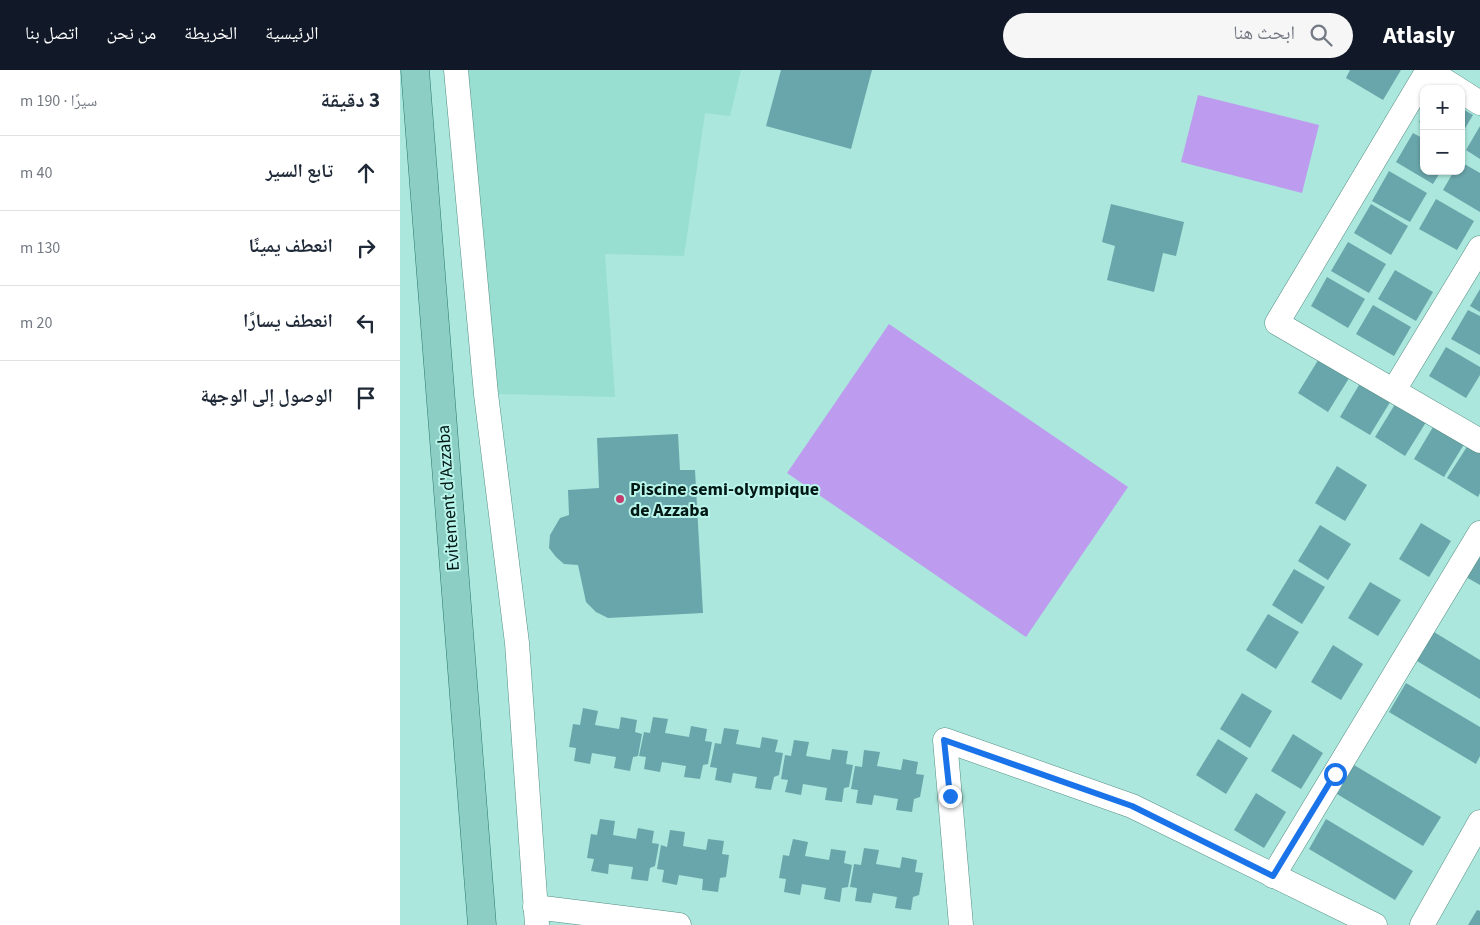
<!DOCTYPE html>
<html lang="ar">
<head>
<meta charset="utf-8">
<style>
	:root { --surface:#fff; --page:#f6f6f7; --text:#1f2937; --muted:#747a83; --line:#e0e1e3; --accent:#111827 }
	body { margin:0; font-family:"Source Sans 3","Noto Naskh Arabic",sans-serif; background:var(--page); color:var(--text); direction:rtl }
	.controls { position:absolute; right:15px; top:15px; display:grid; overflow:hidden; border-radius:10px; box-shadow:0 1px 4px #0004 }
	.controls button { width:45px; height:45px; display:grid; place-items:center; padding:0; border:0; border-bottom:1px solid var(--line); background:var(--surface); color:var(--text); font:25px sans-serif }
	.stop { position:absolute; width:15px; height:15px; margin:-11px; border:4px solid #1a73e8; border-radius:50%; background:#fff }
	.stop.end { background:#1a73e8; border-color:#fff; box-shadow:0 1px 5px #0008 }
	.list { margin:0; padding:0; list-style:none }
	h2 { display:flex; justify-content:space-between; align-items:center; height:65px; margin:0; padding:0 20px; font-size:21px }
	h2 small { font-size:16px; font-weight:400; color:var(--muted) }
	.list li { display:grid; grid-template-columns:32px 1fr auto; gap:15px; align-items:center; box-sizing:border-box; height:75px; padding:0 20px; border-top:1px solid var(--line) }
	.list b { display:block; font-size:19px; white-space:nowrap }
	.list em { font-size:16px; font-style:normal; color:var(--muted) }
	.icon { flex:none; width:28px; height:28px; fill:none; stroke:currentColor; stroke-width:2; stroke-linecap:round; stroke-linejoin:round }
	.map { position:relative; flex:none; width:1080px; height:855px; overflow:hidden; direction:ltr }
	header { display:flex; align-items:center; gap:30px; box-sizing:border-box; height:70px; padding:0 25px; background:var(--accent); color:#fff }
	header strong { font-size:24px }
	nav { display:flex; gap:28px; margin-inline-start:auto; font-size:18px }
	.search { width:350px; height:45px; background:var(--page); display:flex; align-items:center; gap:12px; box-sizing:border-box; padding:0 18px; border-radius:28px; color:var(--muted); font-size:19px }
	main { display:flex }
	aside { flex:1; background:var(--surface) }
	.map>svg:first-child { display:block }
	.built { fill:#98ded1 }
	.green { fill:#bd9bee }
	.building { fill:#69a6ab }
	.lines { fill:none; stroke-linecap:round; stroke-linejoin:round }
	.minor-casing { stroke:#558f85; stroke-width:25 }
	.major-casing { stroke:#2a786c; stroke-width:29 }
	.minor { stroke:#fff; stroke-width:24 }
	.major { stroke:#8ccdc4; stroke-width:28 }
	.route { stroke:#1a73e8; stroke-width:6 }
	.poi-dot { fill:#c63b6e; stroke:#b8f4e9; stroke-width:2 }
	.labels { text-anchor:middle; stroke-width:4; stroke-linejoin:round; paint-order:stroke }
	.poi-label { font-size:18px; font-weight:bold; fill:#011814; stroke:#b8f4e9; text-anchor:start }
	.street-label { font-size:18px; fill:#011814; stroke:#b8f4e9 }
</style>
</head>
<body>
<header>
<strong>Atlasly</strong>
<div class="search"><svg class="icon" aria-label="search" viewBox="0 0 24 24"><circle cx="10" cy="10" r="6"/><path d="M15 15l6 6"/></svg>ابحث هنا</div>
<nav><a>الرئيسية</a><a>الخريطة</a><a>من نحن</a><a>اتصل بنا</a></nav>
</header>
<main>
<div class="map">
<svg width="1080" height="855" viewBox="0 0 1080 855">
	<rect width="100%" height="100%" fill="#abe7dc"/>
	<polygon class="built" points="67,0 341,0 330,46 305,43 284,186 205,184 215,327 97,324"/>
	<g class="green">
		<polygon points="798,25 919,55 902,123 781,92"/>
		<polygon points="489,254 728,417 626,567 387,403"/>
	</g>
	<g class="building">
		<polygon points="381,0 472,0 451,79 366,56"/>
		<polygon points="950,0 1001,0 983,30 946,8"/>
		<polygon points="1061,38 1073,45 1061,65"/>
		<polygon points="1024,44 1024,55 1019,52"/>
		<polygon points="1080,56 1080,89 1066,80"/>
		<polygon points="1013,63 1024,69 1024,101 1041,101 1033,114 996,92"/>
		<polygon points="1061,92 1080,103 1080,142 1043,120 1054,101 1061,101"/>
		<polygon points="989,101 1027,123 1010,152 972,131"/>
		<polygon points="1036,129 1074,151 1057,180 1019,159"/>
		<polygon points="711,134 784,152 776,186 763,183 754,222 707,210 715,176 702,172"/>
		<polygon points="971,134 1008,156 991,185 954,163"/>
		<polygon points="948,172 986,194 969,223 931,201"/>
		<polygon points="995,200 1033,222 1016,251 978,229"/>
		<polygon points="927,207 965,229 948,258 911,236"/>
		<polygon points="1080,219 1080,242 1070,236"/>
		<polygon points="973,235 1011,257 994,286 956,264"/>
		<polygon points="1068,240 1080,246 1080,285 1051,269"/>
		<polygon points="1046,277 1080,297 1080,305 1066,328 1029,306"/>
		<polygon points="920,287 951,305 928,342 898,323"/>
		<polygon points="962,310 992,329 970,365 940,347"/>
		<polygon points="997,331 1028,349 1005,386 975,367"/>
		<polygon points="1036,352 1066,371 1044,407 1014,389"/>
		<polygon points="278,364 280,400 295,400 303,543 208,548 196,542 186,532 178,495 164,494 156,487 149,478 150,465 160,448 169,445 168,420 199,418 197,368"/>
		<polygon points="1070,372 1080,378 1080,423 1078,427 1047,408"/>
		<polygon points="937,396 967,415 945,451 915,433"/>
		<polygon points="1021,453 1051,471 1029,507 999,489"/>
		<polygon points="920,455 951,474 928,510 898,491"/>
		<polygon points="1080,484 1080,515 1066,507"/>
		<polygon points="894,499 925,517 902,554 872,535"/>
		<polygon points="970,512 1001,530 978,566 948,548"/>
		<polygon points="868,544 899,562 876,599 846,580"/>
		<polygon points="1034,562 1080,590 1080,629 1017,591"/>
		<polygon points="933,575 963,594 941,630 911,612"/>
		<polygon points="1006,613 1080,657 1080,686 1076,694 989,642"/>
		<polygon points="842,623 872,641 850,678 820,659"/>
		<polygon points="183,638 198,641 195,655 219,659 221,647 237,650 235,662 242,664 238,686 233,687 230,701 214,698 216,687 192,683 190,694 174,691 176,678 169,677 173,654 180,655"/>
		<polygon points="253,647 268,649 265,663 289,667 291,656 307,659 305,671 312,672 308,694 303,695 300,709 284,707 286,696 262,692 260,702 244,699 246,687 239,686 244,662 250,663"/>
		<polygon points="324,658 339,660 336,674 360,678 362,667 378,670 375,682 383,683 379,705 374,707 371,720 355,718 357,707 333,703 331,713 315,710 317,698 310,697 315,673 321,674"/>
		<polygon points="893,664 923,683 901,719 871,701"/>
		<polygon points="818,669 848,688 826,724 796,705"/>
		<polygon points="394,670 409,672 406,686 430,690 432,679 448,681 446,694 453,695 449,717 444,718 442,732 425,730 427,718 403,714 401,725 385,722 388,710 381,709 385,685 391,686"/>
		<polygon points="464,680 480,682 477,696 501,700 503,689 518,692 516,704 524,705 520,727 514,729 512,742 496,740 498,729 474,725 472,735 456,733 458,720 451,719 455,696 462,697"/>
		<polygon points="954,695 1041,747 1023,776 937,724"/>
		<polygon points="856,723 886,742 864,778 834,760"/>
		<polygon points="200,749 215,751 213,765 236,769 238,758 254,761 252,773 259,774 255,796 250,798 248,811 231,809 233,797 209,794 208,804 191,801 194,789 187,788 191,764 197,765"/>
		<polygon points="926,749 1013,801 995,830 909,779"/>
		<polygon points="270,760 285,762 283,776 306,780 308,769 324,771 322,784 329,785 326,807 320,808 318,822 302,820 303,809 279,805 277,815 262,812 264,800 257,799 261,775 267,777"/>
		<polygon points="393,769 408,772 405,786 429,790 431,779 446,781 444,793 452,795 448,817 442,818 440,832 424,829 426,818 402,814 400,825 384,822 386,809 379,808 383,785 389,786"/>
		<polygon points="464,778 479,780 476,794 500,798 502,787 517,790 515,802 523,803 519,825 513,827 511,840 495,838 497,827 473,823 471,833 455,831 457,818 450,817 454,794 461,795"/>
		<polygon points="1077,840 1080,841 1080,855 1068,855"/>
	</g>
	<g class="lines">
		<g class="minor-casing">
			<g id="minor">
				<polyline points="56,0 86,324 117,573 137,855"/>
				<polyline points="1028,0 877,253 1080,371"/>
				<polyline points="1028,0 1058,19"/>
				<polyline points="1061,21 1080,33"/>
				<polyline points="994,320 1080,178"/>
				<polyline points="873,806 1080,463"/>
				<polyline points="135,837 279,855"/>
				<polyline points="561,855 545,670 732,736 975,855"/>
				<polyline points="1022,855 1080,752"/>
			</g>
		</g>
		<g class="major-casing">
			<polyline id="major" points="15,0 82,855"/>
		</g>
		<use href="#minor" class="minor"/>
		<use href="#major" class="major"/>
	</g>
	<g class="lines">
		<polyline class="route" points="550,726 544,670 732,736 873,806 935,704"/>
	</g>
	<circle class="poi-dot" cx="220" cy="429" r="5"/>
	<g class="labels">
		<g class="poi-label">
			<text x="230" y="425">Piscine semi-olympique<tspan x="230" dy="21">de Azzaba</tspan></text>
		</g>
		<g class="street-label">
			<text transform="translate(48 428) rotate(-94)" y="6">Evitement d'Azzaba</text>
		</g>
	</g>
</svg>
<div class="controls">
<button>+</button>
<button>−</button>
</div>
<div class="stop" style="left:935px;top:704px"></div>
<div class="stop end" style="left:550px;top:726px"></div>
</div>
<aside>
<h2>3 دقيقة<small>سيرًا · 190 m</small></h2>
<ul class="list">
<li><svg class="icon" aria-label="ahead" viewBox="0 0 24 24"><path d="M12 20V5M6 11l6-6 6 6"/></svg><div><b>تابع السير</b></div><em>40 m</em></li>
<li><svg class="icon" aria-label="right" viewBox="0 0 24 24"><path d="M7 20v-9h11M14 6l5 5-5 5"/></svg><div><b>انعطف يمينًا</b></div><em>130 m</em></li>
<li><svg class="icon" aria-label="left" viewBox="0 0 24 24"><path d="M17 20v-9H6M10 6l-5 5 5 5"/></svg><div><b>انعطف يسارًا</b></div><em>20 m</em></li>
<li><svg class="icon" aria-label="arrive" viewBox="0 0 24 24"><path d="M6 21V4h12l-3 4 3 4H6"/></svg><div><b>الوصول إلى الوجهة</b></div></li>
</ul>
</aside>
</main>
</body>
</html>
